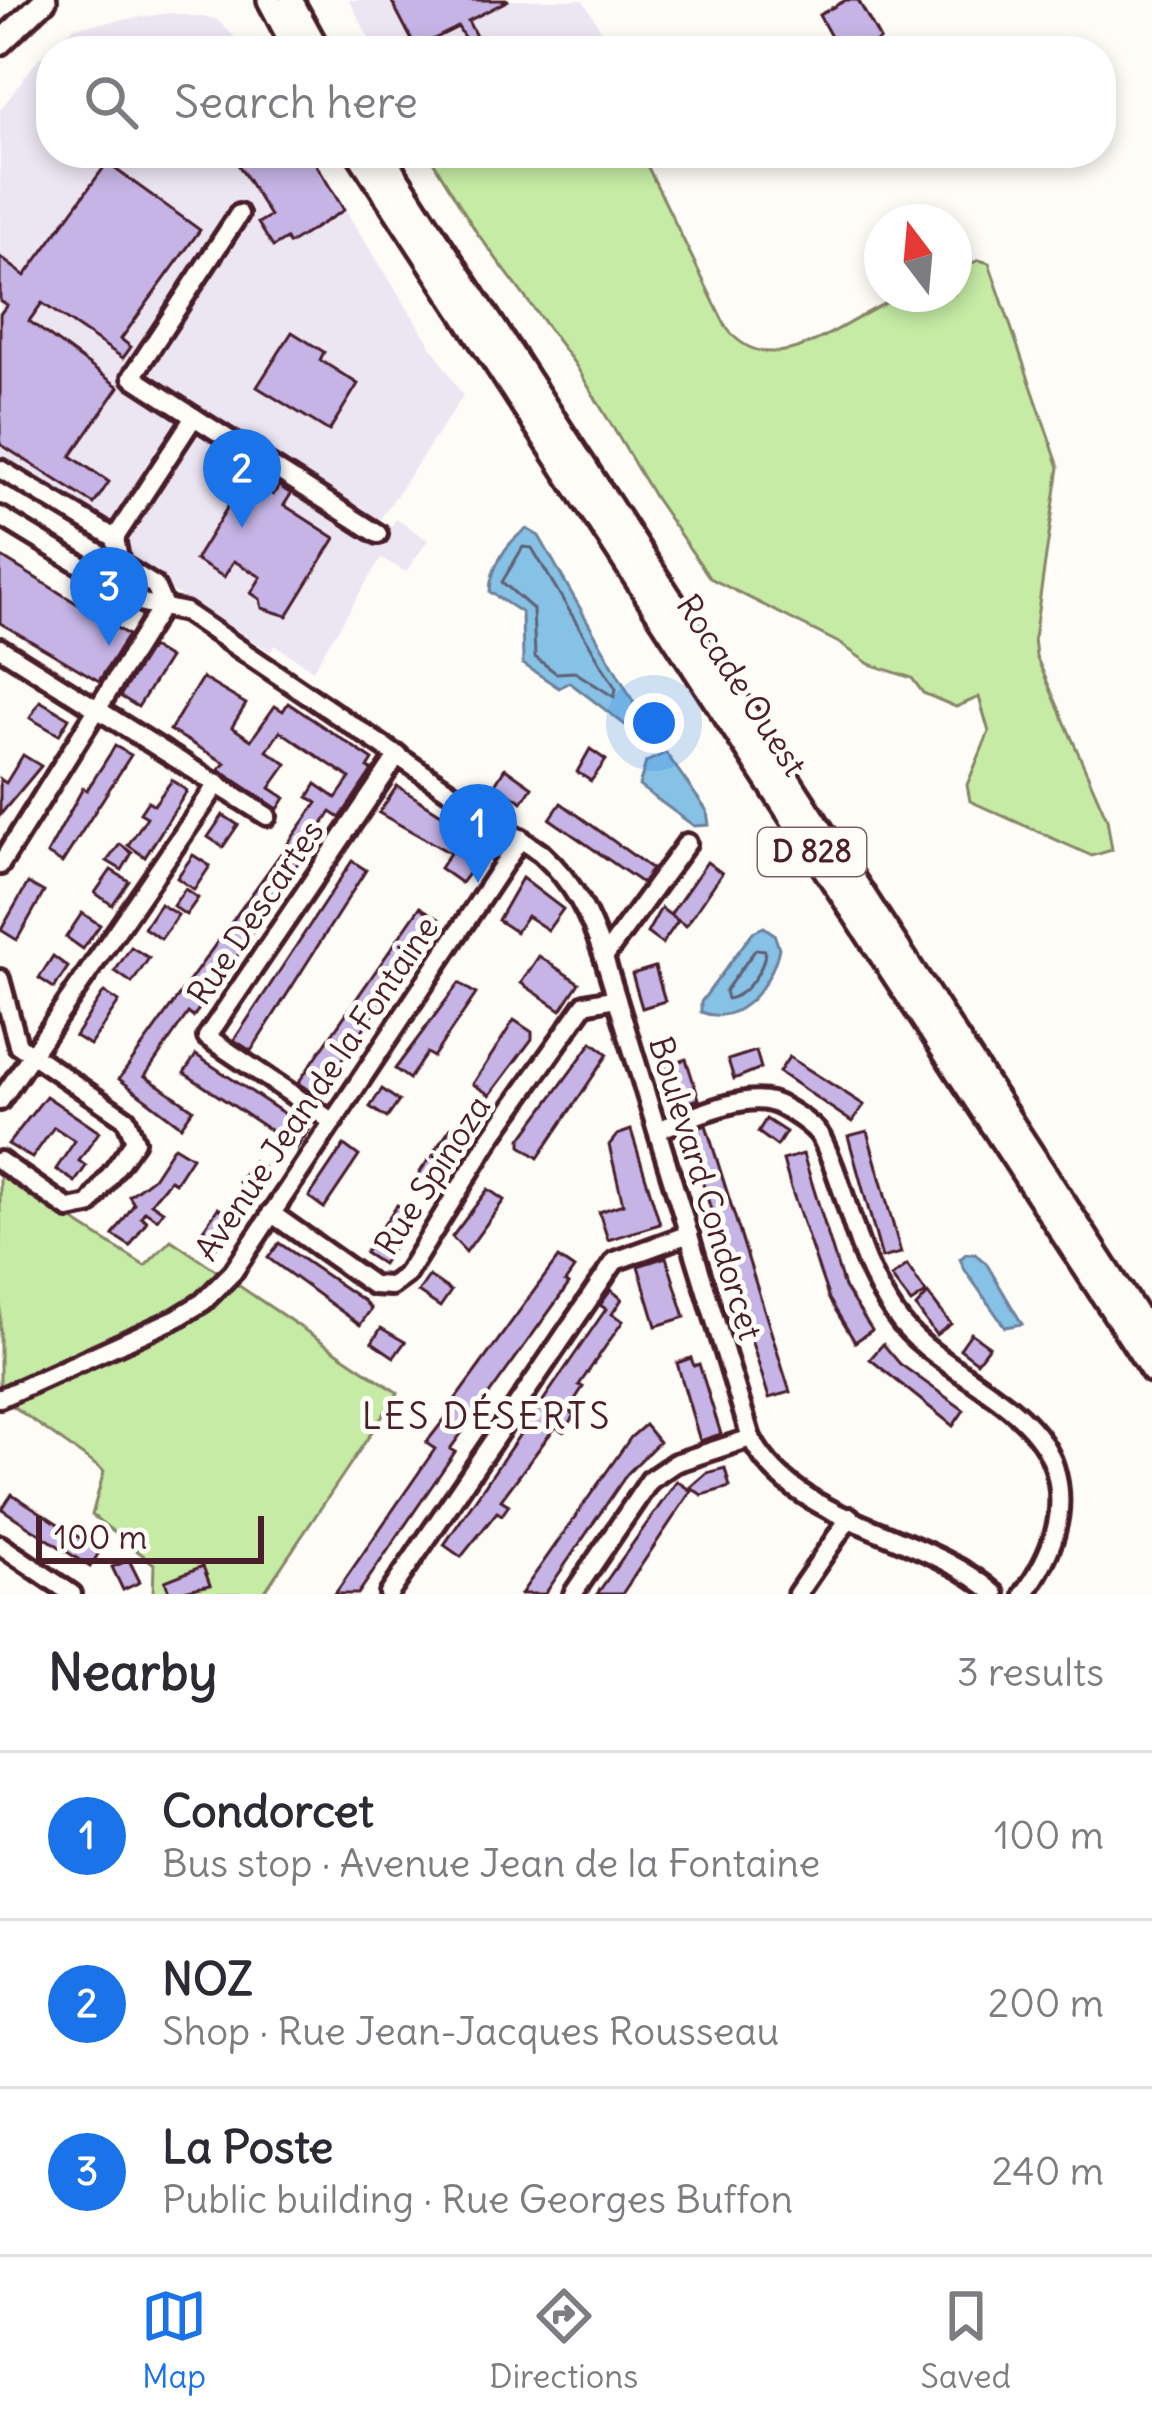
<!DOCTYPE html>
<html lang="en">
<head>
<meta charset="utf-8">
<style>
	:root { --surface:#fff; --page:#f2f2f3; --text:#2b2b33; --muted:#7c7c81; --line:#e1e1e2; --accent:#1a73e8 }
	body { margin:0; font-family:Delius,sans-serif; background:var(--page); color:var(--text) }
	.compass { position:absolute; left:864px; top:204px; width:108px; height:108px; border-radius:50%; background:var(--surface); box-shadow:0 6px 18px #0003; rotate:344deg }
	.scale { position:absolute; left:36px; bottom:30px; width:228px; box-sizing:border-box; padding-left:12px; border:6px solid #4a1f2b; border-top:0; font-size:33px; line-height:42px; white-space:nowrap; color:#4a1f2b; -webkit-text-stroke:9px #fdfcf7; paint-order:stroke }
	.you { position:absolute; left:654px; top:723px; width:42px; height:42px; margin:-30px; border:9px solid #fff; border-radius:50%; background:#1a73e8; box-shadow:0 0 0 18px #1a73e833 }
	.badge { display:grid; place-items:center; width:78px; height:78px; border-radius:50%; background:var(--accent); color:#fff; font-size:39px; font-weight:700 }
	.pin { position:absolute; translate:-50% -99px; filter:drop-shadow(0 3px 6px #0008) }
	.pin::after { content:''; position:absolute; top:63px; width:42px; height:36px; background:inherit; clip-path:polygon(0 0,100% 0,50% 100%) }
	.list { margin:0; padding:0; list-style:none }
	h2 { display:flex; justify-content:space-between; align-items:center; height:156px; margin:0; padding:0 48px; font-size:51px }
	h2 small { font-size:39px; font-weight:400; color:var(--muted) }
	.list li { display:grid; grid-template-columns:78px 1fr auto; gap:36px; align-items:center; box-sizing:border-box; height:168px; padding:0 48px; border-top:3px solid var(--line) }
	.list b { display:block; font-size:45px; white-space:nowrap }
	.list p { margin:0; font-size:39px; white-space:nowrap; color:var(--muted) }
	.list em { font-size:39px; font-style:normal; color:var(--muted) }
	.icon { flex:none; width:66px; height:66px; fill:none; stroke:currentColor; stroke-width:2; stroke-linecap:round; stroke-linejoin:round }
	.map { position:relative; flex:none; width:1152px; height:1594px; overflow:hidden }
	.search { position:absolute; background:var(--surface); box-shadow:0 6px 18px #0003; left:36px; right:36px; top:36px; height:132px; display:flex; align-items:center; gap:30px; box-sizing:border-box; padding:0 42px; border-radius:48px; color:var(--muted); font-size:45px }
	.sheet { height:660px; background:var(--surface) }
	nav { display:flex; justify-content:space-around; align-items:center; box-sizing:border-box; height:168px; border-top:3px solid var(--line); background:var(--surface); font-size:33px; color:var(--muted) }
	nav a { display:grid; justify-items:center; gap:6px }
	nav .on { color:var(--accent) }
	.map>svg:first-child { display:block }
	.built { fill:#ece6f2 }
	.green { fill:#c5eba5; stroke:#888568; stroke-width:3 }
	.water { fill:#86c2e5; stroke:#6e819b; stroke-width:3 }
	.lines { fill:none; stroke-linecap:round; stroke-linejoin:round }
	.shore { stroke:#626075; stroke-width:3 }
	.building { fill:#c5b4e5; stroke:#4a1f2b; stroke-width:3 }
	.minor-casing { stroke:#4a1f2b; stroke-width:26 }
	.major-casing { stroke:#4a1f2b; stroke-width:30 }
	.minor { stroke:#fdfcf7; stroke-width:16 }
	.major { stroke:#fdfcf7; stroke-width:21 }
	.labels { text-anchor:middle; stroke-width:10; stroke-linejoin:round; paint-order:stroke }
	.shield { fill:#fdfcf7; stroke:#806168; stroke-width:3 }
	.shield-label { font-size:30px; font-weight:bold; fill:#4a1f2b }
	.street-label { font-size:33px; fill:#4a1f2b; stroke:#fdfcf7 }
	.neighbourhood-label { font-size:36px; letter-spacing:3px; fill:#4a1f2b; stroke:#fdfcf7 }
</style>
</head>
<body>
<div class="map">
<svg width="1152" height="1594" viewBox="0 0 1152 1594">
	<rect width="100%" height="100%" fill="#fdfcf7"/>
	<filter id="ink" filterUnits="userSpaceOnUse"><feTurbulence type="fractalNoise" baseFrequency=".00833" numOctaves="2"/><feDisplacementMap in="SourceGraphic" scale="24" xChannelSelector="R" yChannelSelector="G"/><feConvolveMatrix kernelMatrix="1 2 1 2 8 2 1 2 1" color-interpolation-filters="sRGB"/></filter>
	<g filter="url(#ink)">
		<g class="built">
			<polygon points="349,0 583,0 601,30 527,51 376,51"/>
			<polygon points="170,13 216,19 249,51 51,51 51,153 309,153 463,396 379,521 390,528 396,519 428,540 406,572 381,558 313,670 275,645 271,652 126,562 126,537 0,461 0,110 39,58 57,47 74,27"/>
		</g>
		<g class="green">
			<path d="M428 153H641L726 327C771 390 847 317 899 297 915 290 937 294 954 294V271L979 260 989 263 1059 467 1034 638 1036 656 1107 819 1112 850 1092 856 970 801 967 785 989 732 979 697 956 707 923 693 912 678 869 664 841 644 710 578 655 498 575 364 477 233Z"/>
			<polygon points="0,1174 145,1266 171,1240 398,1393 263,1594 153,1594 154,1564 92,1515 104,1471 0,1397"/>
		</g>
		<g class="water">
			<path d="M527 529 539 536 650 731 637 734 569 682 559 688 523 664 522 613 490 592C490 569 507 541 527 529Z"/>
			<polygon points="666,753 707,811 709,825 694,826 639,786 646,762"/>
			<path d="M764 927 774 934 779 948C772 983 740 1028 701 1012V1002L753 932Z"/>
			<polygon points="966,1254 975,1254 986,1263 1022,1324 1005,1327 965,1270 960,1259"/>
		</g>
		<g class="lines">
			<g class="shore">
				<polygon points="523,547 532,548 616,689 614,697 575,672 556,673 535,657 533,609 502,582"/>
				<path d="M756 949 765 950C765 969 745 997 727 999L725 991Z"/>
			</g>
		</g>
		<g class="building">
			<polygon points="391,0 509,0 468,21 481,46 472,51 458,27 416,48"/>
			<polygon points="846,0 858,0 880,39 864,51 839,51 819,15"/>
			<polygon points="231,153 309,153 344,210 289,244 286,239 273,247 258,223 270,216"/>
			<polygon points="107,163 200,230 121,339 131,347 123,358 42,303 29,321 119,387 71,456 109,482 94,504 0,444 0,314 7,305 0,301 0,257 25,276"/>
			<polygon points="292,332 324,352 320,360 358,384 329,431 257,387"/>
			<polygon points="246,477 273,495 279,486 291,494 284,505 335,538 287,616 262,608 260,599 251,593 261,577 234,561 224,577 195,560"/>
			<polygon points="0,556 128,635 99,681 0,623"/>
			<polygon points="151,647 169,658 138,707 120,696"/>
			<polygon points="202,678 246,704 232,727 251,740 275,706 283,711 288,703 373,760 368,768 372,770 340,818 331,812 226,973 193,1017 188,1013 145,1076 193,1109 181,1126 119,1079 317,803 308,797 316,784 336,798 350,778 280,731 267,751 287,764 270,788 285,798 278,809 219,770 225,763 170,730"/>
			<polygon points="40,701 69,718 59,735 30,718"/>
			<polygon points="115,746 131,755 62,863 47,854 83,788 87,790"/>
			<polygon points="590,749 606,760 591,781 577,772"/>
			<polygon points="23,755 41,766 0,815 0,779 6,783"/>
			<polygon points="505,768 532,787 522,802 495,784"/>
			<polygon points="172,780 187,791 145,857 128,845 147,817 140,813 148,801 154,805"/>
			<polygon points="397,786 490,845 461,883 440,868 450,853 379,813"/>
			<polygon points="561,803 652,869 642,883 550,819"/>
			<polygon points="223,815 238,825 223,847 208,837"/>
			<polygon points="120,844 132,853 122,870 107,861"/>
			<polygon points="193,855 210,866 194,890 177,878"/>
			<polygon points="352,861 366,870 251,1051 234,1040"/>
			<polygon points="707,862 722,873 686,926 670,915"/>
			<polygon points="111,870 129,881 112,905 95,893"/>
			<polygon points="522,878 563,909 548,930 527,916 516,932 498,920"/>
			<polygon points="28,883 44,892 17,940 1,930"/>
			<polygon points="185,889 198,898 186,915 173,906"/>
			<polygon points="160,904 178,915 161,939 144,928"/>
			<polygon points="420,907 439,919 317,1096 298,1083"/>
			<polygon points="661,908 678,921 662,944 647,933"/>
			<polygon points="82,913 100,925 83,949 66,937"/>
			<polygon points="131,947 149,958 132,983 115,971"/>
			<polygon points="53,956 68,967 54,988 39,978"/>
			<polygon points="539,956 579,983 561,1010 521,983"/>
			<polygon points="655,967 665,1001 642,1008 632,974"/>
			<polygon points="459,983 476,994 433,1057 427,1053 409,1079 395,1069"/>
			<polygon points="104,992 119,1002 90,1045 75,1036"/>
			<polygon points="514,1020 532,1032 532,1039 490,1095 473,1084"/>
			<polygon points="592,1042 608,1054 538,1158 521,1146 521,1139"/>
			<polygon points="756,1051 761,1068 734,1079 728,1060"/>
			<polygon points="196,1055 309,1130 297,1148 184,1073"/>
			<polygon points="789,1057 864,1105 852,1122 779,1072"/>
			<polygon points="686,1059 699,1099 678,1106 665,1065"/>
			<polygon points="382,1089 399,1101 387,1118 370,1107"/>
			<polygon points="46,1096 99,1132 79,1161 86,1166 75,1182 56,1169 75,1141 54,1127 32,1158 8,1144"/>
			<polygon points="766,1119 786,1132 777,1146 758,1132"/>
			<polygon points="706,1125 790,1392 769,1398 687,1132"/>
			<polygon points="451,1127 466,1137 426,1196 411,1185"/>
			<polygon points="631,1130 660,1224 608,1240 599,1212 623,1204 609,1145 617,1135"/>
			<polygon points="867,1131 901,1253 882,1258 848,1136"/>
			<polygon points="344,1145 359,1156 324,1208 309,1197"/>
			<polygon points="174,1146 192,1157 175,1183 170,1180 151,1203 163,1211 157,1219 145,1211 141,1217 147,1221 130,1246 113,1235 134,1204 129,1196 153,1178"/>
			<polygon points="803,1154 844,1287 872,1330 855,1342 829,1299 791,1188 783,1160"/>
			<polygon points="253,1161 268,1171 254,1192 239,1182"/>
			<polygon points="488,1189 504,1200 466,1252 452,1237"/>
			<polygon points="397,1205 413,1216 382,1264 365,1253"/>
			<polygon points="218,1208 235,1219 217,1246 200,1234"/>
			<polygon points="279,1243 364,1301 371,1309 360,1325 268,1258"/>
			<polygon points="666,1257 685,1317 656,1326 638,1266"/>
			<polygon points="558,1258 574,1269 565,1282 569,1284 450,1449 455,1452 358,1594 335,1594 435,1449 426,1443 454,1407 451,1405"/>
			<polygon points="907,1265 926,1293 911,1303 891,1277"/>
			<polygon points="429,1276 451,1291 440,1307 418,1292"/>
			<polygon points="611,1290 622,1299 612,1314 623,1321 579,1385 583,1387 568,1410 575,1415 564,1432 556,1427 550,1434 501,1500 509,1505 502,1515 497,1512 461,1557 444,1545 606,1309 600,1305"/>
			<polygon points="928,1294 951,1324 936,1335 916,1307"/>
			<polygon points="381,1328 405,1342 394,1357 372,1342"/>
			<polygon points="971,1333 989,1346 977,1362 960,1349"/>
			<polygon points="883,1344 900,1364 964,1410 953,1426 870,1359"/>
			<polygon points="691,1358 694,1366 699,1364 721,1434 700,1441 677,1363"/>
			<polygon points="645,1425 659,1442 627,1474 545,1594 521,1594 631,1437"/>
			<polygon points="725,1468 730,1487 702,1495 690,1487 706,1473"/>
			<polygon points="677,1481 691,1491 622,1594 597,1594"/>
			<polygon points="12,1494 100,1551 90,1567 2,1509"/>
			<polygon points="129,1560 140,1582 123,1590 112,1567"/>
			<polygon points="203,1566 210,1585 170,1594 165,1581"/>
		</g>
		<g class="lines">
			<g class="minor-casing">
				<g id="minor">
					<polyline points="194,417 378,534"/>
					<polyline points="0,469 115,538 120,564 155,586 163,604"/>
					<path d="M0 516 143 603 185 612 541 853C575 884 589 914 604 957L751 1438C797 1527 924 1530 995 1594"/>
					<polyline points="115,538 194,417 132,377 239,214"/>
					<polyline points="0,648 267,816"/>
					<polyline points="0,865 163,604"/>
					<polyline points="604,957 687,843"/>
					<polyline points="0,979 18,1045 126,1119 135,1141 89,1205 69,1209 0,1161"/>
					<polyline points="0,1101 218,783"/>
					<polyline points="333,1122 207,1037 398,755"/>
					<path d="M657 1130C687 1120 740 1093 771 1102 785 1106 816 1126 822 1139 852 1201 852 1253 896 1316 933 1370 1032 1399 1054 1466 1069 1513 1051 1556 1024 1594"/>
					<polyline points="271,1213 373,1285 391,1286 406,1275 492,1136 585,1004 616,998"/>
					<polyline points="0,1398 177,1318 203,1302 233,1272 521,838"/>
					<polyline points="0,1545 72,1594"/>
					<polyline points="389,1594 615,1261 689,1234"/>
					<polyline points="573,1594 650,1480 675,1463 751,1438"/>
					<polyline points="797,1594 850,1517"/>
				</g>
			</g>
			<g class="major-casing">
				<g id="major">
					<polyline points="269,0 296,51"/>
					<polyline points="291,0 319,51"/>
					<polyline points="0,43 45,0"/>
					<polyline points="358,153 1152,1371"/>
					<polyline points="381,153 1152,1338"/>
				</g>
			</g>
			<use href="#minor" class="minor"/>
			<use href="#major" class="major"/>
		</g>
	</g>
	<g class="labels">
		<rect class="shield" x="758" y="828" width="108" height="48" rx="9"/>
		<g class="shield-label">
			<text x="812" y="862">D 828</text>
		</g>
		<g class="street-label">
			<text transform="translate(742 685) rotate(57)" y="12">Rocade Ouest</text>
			<text transform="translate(255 912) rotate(-56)" y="12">Rue Descartes</text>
			<text transform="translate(316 1088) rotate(-56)" y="12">Avenue Jean de la Fontaine</text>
			<text transform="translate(432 1175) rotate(-57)" y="12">Rue Spinoza</text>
			<text transform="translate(706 1188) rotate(73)" y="12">Boulevard Condorcet</text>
		</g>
		<g class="neighbourhood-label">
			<text x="487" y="1429">LES DÉSERTS</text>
		</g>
	</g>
</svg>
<svg class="compass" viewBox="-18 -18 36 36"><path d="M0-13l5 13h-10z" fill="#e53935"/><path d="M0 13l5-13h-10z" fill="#7c7c81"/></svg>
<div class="scale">100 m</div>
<div class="you"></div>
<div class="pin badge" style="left:478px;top:883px">1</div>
<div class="pin badge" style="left:242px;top:528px">2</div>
<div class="pin badge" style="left:109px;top:646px">3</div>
<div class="search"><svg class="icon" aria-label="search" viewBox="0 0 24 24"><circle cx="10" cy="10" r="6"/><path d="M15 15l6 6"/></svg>Search here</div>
</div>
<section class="sheet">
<h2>Nearby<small>3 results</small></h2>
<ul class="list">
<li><span class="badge">1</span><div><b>Condorcet</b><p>Bus stop · Avenue Jean de la Fontaine</p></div><em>100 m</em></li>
<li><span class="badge">2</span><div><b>NOZ</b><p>Shop · Rue Jean-Jacques Rousseau</p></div><em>200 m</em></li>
<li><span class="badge">3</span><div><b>La Poste</b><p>Public building · Rue Georges Buffon</p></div><em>240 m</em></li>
</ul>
</section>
<nav>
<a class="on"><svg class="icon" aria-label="map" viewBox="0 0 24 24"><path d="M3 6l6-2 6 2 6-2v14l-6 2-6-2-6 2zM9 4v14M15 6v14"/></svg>Map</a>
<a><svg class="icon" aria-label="directions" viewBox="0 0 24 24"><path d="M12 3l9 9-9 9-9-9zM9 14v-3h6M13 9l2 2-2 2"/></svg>Directions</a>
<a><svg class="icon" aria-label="saved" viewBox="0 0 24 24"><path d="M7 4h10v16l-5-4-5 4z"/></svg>Saved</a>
</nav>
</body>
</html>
